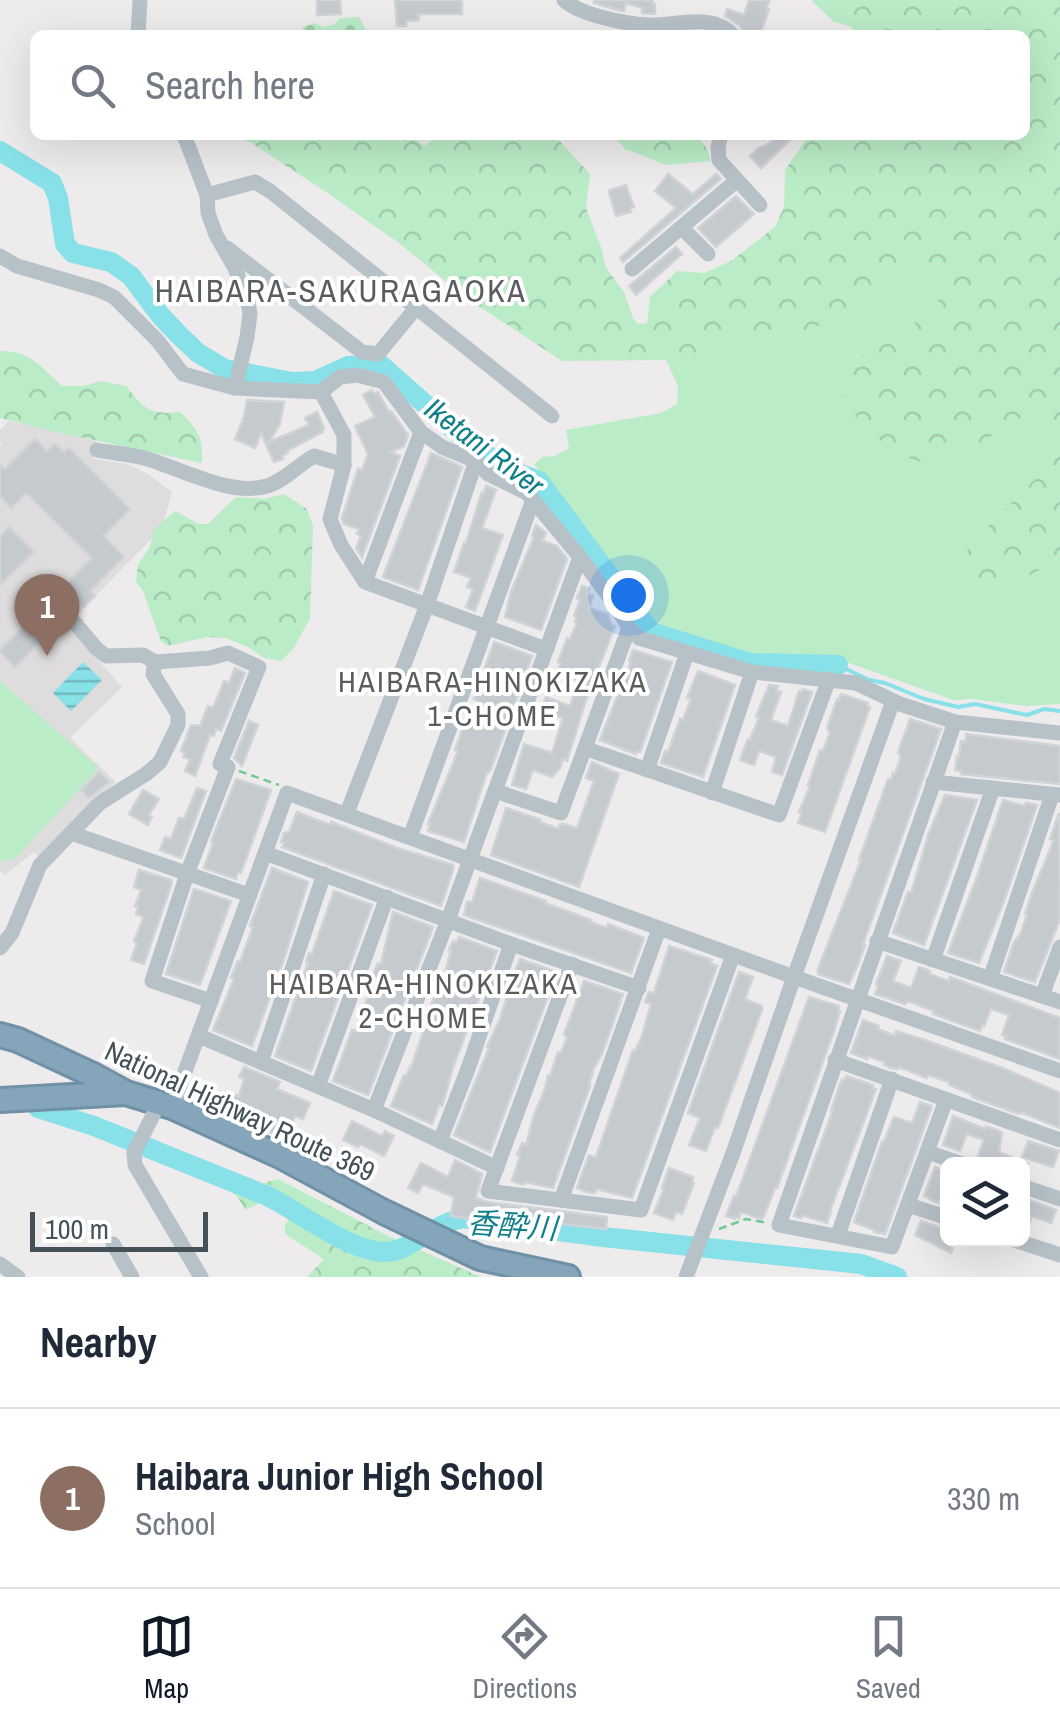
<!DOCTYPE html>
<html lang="en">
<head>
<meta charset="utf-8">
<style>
	:root { --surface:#fff; --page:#f6f6f7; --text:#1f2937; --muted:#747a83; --line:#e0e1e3; --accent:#111827 }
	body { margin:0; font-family:"Archivo Narrow","Noto Sans JP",sans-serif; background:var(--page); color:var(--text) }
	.controls { position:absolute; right:30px; bottom:30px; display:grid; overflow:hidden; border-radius:15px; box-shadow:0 10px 40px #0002 }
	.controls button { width:90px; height:90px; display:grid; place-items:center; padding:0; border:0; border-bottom:2px solid var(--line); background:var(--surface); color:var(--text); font:50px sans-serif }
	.scale { position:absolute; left:30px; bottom:25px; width:178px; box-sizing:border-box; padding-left:10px; border:5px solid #455158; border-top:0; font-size:28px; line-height:35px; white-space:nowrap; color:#455158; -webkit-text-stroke:8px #fff; paint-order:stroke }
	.you { position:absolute; left:628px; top:595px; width:35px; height:35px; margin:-25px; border:8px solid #fff; border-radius:50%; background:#1a73e8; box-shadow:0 0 0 15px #1a73e833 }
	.badge { display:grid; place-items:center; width:65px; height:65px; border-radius:50%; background:var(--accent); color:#fff; font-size:32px; font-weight:700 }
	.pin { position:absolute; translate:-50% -82px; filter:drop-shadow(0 2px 5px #0008) }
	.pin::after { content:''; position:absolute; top:52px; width:35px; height:30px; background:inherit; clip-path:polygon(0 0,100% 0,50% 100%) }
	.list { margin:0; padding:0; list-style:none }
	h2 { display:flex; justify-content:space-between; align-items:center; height:130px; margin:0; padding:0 40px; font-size:42px }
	h2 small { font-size:32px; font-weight:400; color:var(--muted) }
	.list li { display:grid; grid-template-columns:65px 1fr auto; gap:30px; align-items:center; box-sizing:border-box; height:180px; padding:0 40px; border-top:2px solid var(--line) }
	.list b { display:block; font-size:38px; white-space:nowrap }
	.list p { margin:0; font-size:32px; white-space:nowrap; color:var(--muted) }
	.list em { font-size:32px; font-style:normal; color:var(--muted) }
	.icon { flex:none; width:55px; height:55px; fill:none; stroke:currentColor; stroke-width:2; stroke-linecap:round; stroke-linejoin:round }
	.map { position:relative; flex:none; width:1060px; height:1277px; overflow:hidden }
	.search { position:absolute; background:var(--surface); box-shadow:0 10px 40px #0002; left:30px; right:30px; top:30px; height:110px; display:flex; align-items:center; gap:25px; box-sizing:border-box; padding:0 35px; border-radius:15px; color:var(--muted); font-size:38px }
	.sheet { height:310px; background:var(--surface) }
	nav { display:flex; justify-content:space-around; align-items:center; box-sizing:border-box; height:140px; border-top:2px solid var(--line); background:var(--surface); font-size:28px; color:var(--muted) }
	nav a { display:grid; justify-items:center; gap:5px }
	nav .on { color:var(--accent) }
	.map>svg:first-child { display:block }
	.education { fill:#dfdcdd }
	.green { fill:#baecc7 }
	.forest { fill:url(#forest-crowns) }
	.cemetery { fill:url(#cemetery-stones) }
	.water { fill:url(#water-rules) }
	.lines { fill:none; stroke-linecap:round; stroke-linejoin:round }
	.stream { stroke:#88e0e8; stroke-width:4 }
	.river { stroke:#88e0e8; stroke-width:20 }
	.building { fill:#c5cace; stroke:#d0d3d7; stroke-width:2.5 }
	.highway-casing { stroke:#6f90a5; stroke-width:28 }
	.path { stroke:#73c894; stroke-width:2.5; stroke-dasharray:8 5; stroke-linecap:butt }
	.minor { stroke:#b7c2c8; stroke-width:15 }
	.highway { stroke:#84a5ba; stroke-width:22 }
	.labels { text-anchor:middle; stroke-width:8; stroke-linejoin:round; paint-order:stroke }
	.street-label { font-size:28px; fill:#455158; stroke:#fff }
	.water-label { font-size:30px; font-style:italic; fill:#11808a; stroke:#fff }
	.neighbourhood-label { font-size:30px; letter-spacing:2.5px; fill:#595d60; stroke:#fff }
	.quarter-label { font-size:32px; letter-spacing:2.5px; fill:#595d60; stroke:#fff }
</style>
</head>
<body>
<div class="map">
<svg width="1060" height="1277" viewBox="0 0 1060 1277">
	<defs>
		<pattern id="forest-crowns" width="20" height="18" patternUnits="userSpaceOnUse" patternTransform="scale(2.5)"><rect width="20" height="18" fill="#baecc7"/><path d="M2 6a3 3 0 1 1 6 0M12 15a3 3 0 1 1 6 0" fill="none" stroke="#a1ccad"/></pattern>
		<pattern id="cemetery-stones" width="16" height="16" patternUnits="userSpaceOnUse" patternTransform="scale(2.5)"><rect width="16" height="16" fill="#baecc7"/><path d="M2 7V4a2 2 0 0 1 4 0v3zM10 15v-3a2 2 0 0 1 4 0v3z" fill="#a1ccad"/></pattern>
		<pattern id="water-rules" width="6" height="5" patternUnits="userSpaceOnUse" patternTransform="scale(2.5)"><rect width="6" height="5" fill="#88e0e8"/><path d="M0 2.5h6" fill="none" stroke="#71b8bf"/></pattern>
	</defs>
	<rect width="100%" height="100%" fill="#eeebec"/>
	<polygon class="education" points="9,421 96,441 94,459 127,464 148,474 172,492 162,528 67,625 122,687 70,738 116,782 40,857 34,852 5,875 0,871 0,447 2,445 0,442 0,430"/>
	<g class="green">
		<path d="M924 263 941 264 953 277C941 302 915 327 891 341 880 347 866 352 854 357L1006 425 1024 417 1041 425 1054 439 1053 456 1043 471 976 538 1004 589 1036 572 1060 555V704L1026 706 971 699 953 700 835 658 750 657 654 625 640 613 534 464 544 456 553 457 569 448 566 430 661 413 677 404 678 386 666 360C686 357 699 352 714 338L731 340 812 330Z"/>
		<polygon points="0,681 99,768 14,860 0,861"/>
	</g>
	<g class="forest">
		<path d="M811 0H1060V555L1036 572 1004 589 969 591 961 575 964 556 976 538 1043 471 1053 457 1054 439 1041 425 1023 417C996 430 970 455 942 463 914 471 866 433 851 411 845 402 844 385 842 373 860 347 869 354 893 339 916 325 941 302 953 277L941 264 924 263 812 330 731 340 714 338 701 350 684 357 666 360 562 361 465 297 399 243 323 190 250 142 223 135H410L424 146 432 140 434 135H554L590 174 586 208 602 250 606 268 624 292 633 318 638 324 647 323 650 297 677 271 704 273 731 261 775 227 784 207 785 170 809 135H1025V35H856L852 27 834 22Z"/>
		<polygon points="613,135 697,135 707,149 711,161 666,165 625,149"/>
		<path d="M0 351C30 350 42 368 62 386H84L101 381 126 386C144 409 150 415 180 412 199 430 203 438 202 463L51 431 0 418Z"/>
		<polygon points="284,494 307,509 313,526 310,618 294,648 281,661 264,658 250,648 226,638 207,637 168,646 161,641 142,589 136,582 138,564 150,547 154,529 175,511 199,524 208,524 236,497 264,499"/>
		<polygon points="278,1179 386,1235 481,1277 307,1277 324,1259 285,1234 285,1225 296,1208 279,1193 246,1210 233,1191"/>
	</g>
	<polygon class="cemetery" points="359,17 366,30 352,30 345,35 298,35 303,27 315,23 323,27 335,24 340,18"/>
	<polygon class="water" points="83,662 102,680 71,711 53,693"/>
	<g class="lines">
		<polyline class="stream" points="838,665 869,680 885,683 924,699 958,707 975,704 1027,715 1044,709 1060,711"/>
		<g class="river">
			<polyline points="0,151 52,183 58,198 65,244 73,253 111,262 131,276 160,315 180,336 198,353 225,369 292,382 315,381 348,366 381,365 452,428 503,467 539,481 651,632 750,663 838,665"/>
			<path d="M38 1108 94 1126 265 1195C299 1210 364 1265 400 1249 422 1239 439 1223 463 1218L603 1237 861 1264 897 1277"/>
		</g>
	</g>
	<g class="building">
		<polygon points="317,0 340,0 341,14 317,15"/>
		<polygon points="395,0 462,0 462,14 418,14 419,20 406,21 406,26 397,26"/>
		<polygon points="594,0 653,0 653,4 655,4 655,14 642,13 642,8 626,3 624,11 618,10 594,3"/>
		<polygon points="749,0 770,0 766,8 769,9 760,35 744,35 740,26 725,16 727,9 744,15"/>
		<polygon points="781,135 795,135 761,168 750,156 760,147 765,146"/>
		<polygon points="668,174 693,194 716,174 721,179 623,262 620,258 676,208 655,191"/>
		<polygon points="626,185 634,207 630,208 631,212 616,216 609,192 610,190"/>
		<polygon points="736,196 754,214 716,247 698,228"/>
		<polygon points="676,247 682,254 636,295 629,286"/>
		<polygon points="372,390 375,394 378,392 389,412 391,411 408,435 404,446 390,452 400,456 362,557 356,548 361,536 357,534 359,529 344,524 342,518 358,469 362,470 368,454 355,426 375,417 363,395"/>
		<polygon points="247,400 284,402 280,424 269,442 309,425 305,418 317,412 324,428 322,429 323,432 287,451 288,453 282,456 283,459 274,462 261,433 255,448 235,439 244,417"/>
		<polygon points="35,439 47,451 55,444 64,452 69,448 130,509 103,536 124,557 90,591 95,596 84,607 79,603 15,667 0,652 0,650 92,558 26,493 11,508 0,497 0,465 5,469"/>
		<polygon points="431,453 462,467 418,590 383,577"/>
		<polygon points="486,486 496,490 482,528 503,535 475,611 466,607 473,589 467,587 471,578 454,572 464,543 466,543 482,492 484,493"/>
		<polygon points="536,525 546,533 542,541 557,546 567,559 541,630 505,617 511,592 534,537 532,536"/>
		<polygon points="9,527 34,552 0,585 0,537"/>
		<polygon points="582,586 589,588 588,594 593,596 589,608 608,614 611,624 615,626 586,700 567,761 563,759 560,768 552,777 533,770 526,789 512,785 524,744 552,753 563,718 541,710 546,697 570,706 579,681 557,672 561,663 558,662 567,638 570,639 577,623 575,622 576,617 574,616 580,600 577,598"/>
		<polygon points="494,642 532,656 491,769 486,775 464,842 428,831 430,824 428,824 458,751 455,750 465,722 468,723 471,717 477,700 474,699"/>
		<polygon points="633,650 672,662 640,752 637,751 636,754 600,740 631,662 629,661"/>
		<polygon points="235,668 245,673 221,731 216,729 214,736 210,735 195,776 185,771 190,759 183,757 185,753 181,751 191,725 200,726 208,706 213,708 224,681 229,683"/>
		<polygon points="698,671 735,685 703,777 661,763 665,751 668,752 680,719 683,720 691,699 687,698"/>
		<polygon points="769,685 778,686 776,691 781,692 771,720 788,726 799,691 802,692 803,689 812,692 782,775 772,772 776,757 759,751 754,765 740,760 748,739 750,740 759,717 756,716"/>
		<polygon points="841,694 868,703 867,706 870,707 825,832 798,823 802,813 799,812 810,786 808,785 820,750 823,751 830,733 827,728 837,699 839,700"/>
		<polygon points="910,719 941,729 863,944 865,945 857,967 849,984 818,974 818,969 861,860 859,860 888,779 891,780 893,773 895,774 901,757 898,752"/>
		<polygon points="249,721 258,725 242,766 234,758"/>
		<polygon points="966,734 1060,746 1060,784 961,774 961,771 955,770 957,756 959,757 961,741 966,742"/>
		<polygon points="592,762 619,774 579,887 491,855 506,808 541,820 540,822 558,829 560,824 564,824 577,828 594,781 586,778"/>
		<polygon points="99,772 109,782 89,798 81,790"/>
		<polygon points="236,779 271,790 241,873 238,872 236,879 204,868 213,843 211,842"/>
		<polygon points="197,788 206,791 181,858 160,850 165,837 171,839 179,818 184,819"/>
		<polygon points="143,790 159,799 149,815 152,817 148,825 129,814"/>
		<polygon points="945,795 977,800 924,945 893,933 908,892 911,893 929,833"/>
		<polygon points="1003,800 1025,806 1026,803 1037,805 1004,901 979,963 948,953 977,877"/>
		<polygon points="297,812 330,825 331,822 397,848 453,865 453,870 441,906 282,847 284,843 281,842 284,833 289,832"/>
		<polygon points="1059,813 1060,919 1035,982 1004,972 1014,942 1021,933 1027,915 1025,914 1032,893 1054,840 1050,839"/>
		<polygon points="272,868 308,882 284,959 252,1046 213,1030 234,979 231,978 238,961 240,962 253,927 250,926 251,923"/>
		<polygon points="139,870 171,880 172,883 144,964 131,960 137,943 134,941 144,917 136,914 138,907 135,906 141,890 134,887"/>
		<polygon points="480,878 546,901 545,903 591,920 590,922 607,928 608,924 644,938 631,973 464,915 467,902 472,902"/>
		<polygon points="194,889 231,901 200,985 166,974"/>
		<polygon points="334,891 372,905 311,1071 275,1056 308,963 306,962 309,953 312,954"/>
		<polygon points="393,912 433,927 368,1095 333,1081 352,1030 355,1031 368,996 367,990 371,981 378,963 381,964"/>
		<polygon points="459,937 497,951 452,1070 446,1093 442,1106 439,1105 432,1124 391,1106 404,1075 407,1075 410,1067 411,1068 430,1011 429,1010 446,969 451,950 449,950 453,941 457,942"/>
		<polygon points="669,946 712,960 710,963 717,966 632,1198 597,1189 595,1193 586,1192 577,1188 589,1155 596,1157 633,1050 635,1051 642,1036 651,1004 645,1002 649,992 654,993"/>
		<polygon points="887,956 901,961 893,981 911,988 919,967 930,971 929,974 949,981 950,977 1060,1018 1060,1059 1005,1039 1006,1036 1002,1035 1009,1015 991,1009 984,1026 982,1025 980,1031 933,1014 934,1011 908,1001 905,1004 875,994 878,985 876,984"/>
		<polygon points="520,959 557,972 490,1152 454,1135 489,1048 487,1047 500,1019 508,994 506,993"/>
		<polygon points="739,972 753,977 745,999 762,1006 762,1010 718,1128 715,1127 706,1151 689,1145 700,1118 688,1113"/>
		<polygon points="584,981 623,994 602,1054 594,1068 589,1085 590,1086 553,1188 526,1182 525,1184 521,1184 512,1181 520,1156 517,1155 522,1143 526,1145 534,1115 545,1089 548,1075 550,1076 558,1052 561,1053 567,1037 564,1034"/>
		<polygon points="809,997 839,1006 838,1010 840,1011 833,1034 777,1188 775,1188 764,1216 761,1219 741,1212 739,1218 736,1216 735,1219 726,1216 734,1196 736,1197"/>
		<polygon points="863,1020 879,1026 878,1029 895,1036 896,1031 925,1040 1005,1069 1056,1091 1060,1094 1060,1128 1020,1112 1019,1114 972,1097 971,1094 949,1085 949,1082 928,1075 927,1078 899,1067 898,1069 891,1068 884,1065 885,1062 868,1056 867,1059 851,1053"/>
		<polygon points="244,1067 280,1082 277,1089 310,1103 303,1119 295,1116 284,1139 262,1128 246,1124 248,1118 230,1113 229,1116 219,1112 225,1092 239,1096 244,1079 239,1077"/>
		<polygon points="846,1076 873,1085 872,1088 876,1089 830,1211 831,1211 827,1223 802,1215 801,1218 794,1216 833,1110 831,1110 842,1079 845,1080"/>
		<polygon points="920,1102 932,1106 885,1234 874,1232 874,1230 854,1222 882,1142 884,1142 894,1117 912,1123"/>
		<polygon points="953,1116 985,1129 986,1126 998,1130 1002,1133 999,1152 1029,1164 993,1164 977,1159 984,1140 967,1134 960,1151 943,1145"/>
		<polygon points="352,1121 382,1136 385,1131 394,1136 384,1156 360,1144 358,1147 343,1140"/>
		<polygon points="1028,1141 1059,1151 1053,1167 1022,1157"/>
		<polygon points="455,1160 482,1174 476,1198 487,1202 607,1217 606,1229 495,1216 494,1219 469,1217 469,1219 451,1216 454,1197 423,1184 418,1193 408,1188 421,1163 448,1177"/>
		<polygon points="935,1167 948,1172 948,1187 943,1200 940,1198 938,1203 924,1196"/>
		<polygon points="669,1168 693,1177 692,1182 694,1183 682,1214 676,1212 673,1220 654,1213 664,1189 662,1188"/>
		<polygon points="1029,1200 1056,1210 1051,1223 1032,1216 1026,1232 1022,1231 1022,1201 1028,1203"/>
		<polygon points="921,1221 948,1230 948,1240 956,1240 951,1253 915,1235"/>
	</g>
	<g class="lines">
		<g class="highway-casing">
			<g id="highway">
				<polyline points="0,1035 18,1040 95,1076 126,1093 172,1107 280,1156 384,1212 480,1258 568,1277"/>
				<polyline points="0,1100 126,1093"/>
			</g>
		</g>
		<g class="path">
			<polyline points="239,771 279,785"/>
			<polyline points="719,1229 746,1219 768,1223"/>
		</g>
		<g class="minor">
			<path d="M564 0C580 15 626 24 648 25 676 26 712 12 733 35"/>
			<polyline points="138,35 140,0"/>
			<polyline points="184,135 207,195 208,213 216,235 235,268 248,302 250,314 247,337 235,388"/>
			<polyline points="721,135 718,147 719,160 760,205"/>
			<polyline points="207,195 255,182 270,191 552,416"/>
			<polyline points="682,228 708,254"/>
			<polyline points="227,248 362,352 378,354 416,308"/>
			<polyline points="0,256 17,266 99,290 114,297 157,340 183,374 235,388 321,392 340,377 357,375 384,382 421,432 442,447 476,461 488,474 527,493 580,557 616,606 629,628 639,638 752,672 856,683 900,704 955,722 1060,733"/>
			<polyline points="632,269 736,181"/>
			<polyline points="321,392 344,435 344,465 330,519 341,545 365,582 546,649"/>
			<path d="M97 450C112 453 129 454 144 458 180 468 230 497 267 486 284 481 298 465 314 456L344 465"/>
			<polyline points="365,582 421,432"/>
			<polyline points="75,623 96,648 106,656 143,655 155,662 210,658 228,653 259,667 220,764 228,767 187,874 152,981 211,1001"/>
			<polyline points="587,749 779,815 829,679"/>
			<polyline points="647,770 687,653"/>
			<polyline points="933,782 1059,795"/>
			<polyline points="495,791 561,813 629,628"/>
			<polyline points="712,793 752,672"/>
			<polyline points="347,813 427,605 476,461"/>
			<polyline points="71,833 249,895"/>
			<polyline points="410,837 533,500"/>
			<polyline points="265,853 511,944 639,988"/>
			<polyline points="877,941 1060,1002"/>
			<polyline points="0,948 12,933 40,865 100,803 146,774 160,762 178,725 178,714 153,674 155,662"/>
			<polyline points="933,960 993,788"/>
			<polyline points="572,964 488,1191 641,1210 733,955"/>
			<polyline points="990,979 1052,795"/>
			<polyline points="1042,996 1060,947"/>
			<polyline points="199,1036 374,1110 497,1168"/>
			<polyline points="835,1060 1060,1140"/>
			<polyline points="261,1062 324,874"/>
			<polyline points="318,1086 387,897"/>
			<polyline points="946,1100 892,1247 779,1225 955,722"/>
			<polyline points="159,1103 134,1153 135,1165 201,1277"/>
			<polyline points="172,1107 287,793 794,977 893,701"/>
			<polyline points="374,1110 448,920 580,557"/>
			<polyline points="440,1141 469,1066 511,944"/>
			<polyline points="927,1152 963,1164"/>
			<polyline points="1022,1186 1060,1199"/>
			<polyline points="561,1200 659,929"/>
			<polyline points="908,1205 948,1218"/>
			<polyline points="838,1235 892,1079"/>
			<polyline points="1014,1240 1060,1255"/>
			<polyline points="113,1244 132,1277"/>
			<polyline points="0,1264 18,1277"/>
			<polyline points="686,1277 733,1153 794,977 1060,1071"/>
		</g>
		<use href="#highway" class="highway"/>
	</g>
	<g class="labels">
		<g class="street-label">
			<text transform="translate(240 1111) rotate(25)" y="10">National Highway Route 369</text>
		</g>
		<g class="water-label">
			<text transform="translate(484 447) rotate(37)" y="10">Iketani River</text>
			<text transform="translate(512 1226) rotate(4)" y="10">香酔川</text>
		</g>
		<g class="neighbourhood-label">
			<text x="493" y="692">HAIBARA-HINOKIZAKA<tspan x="493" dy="34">1-CHOME</tspan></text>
			<text x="424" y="994">HAIBARA-HINOKIZAKA<tspan x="424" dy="34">2-CHOME</tspan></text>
		</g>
		<g class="quarter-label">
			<text x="341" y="302">HAIBARA-SAKURAGAOKA</text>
		</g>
	</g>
</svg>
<div class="controls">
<button><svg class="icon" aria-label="layers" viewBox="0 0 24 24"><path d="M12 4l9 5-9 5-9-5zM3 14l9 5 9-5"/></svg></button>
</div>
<div class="scale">100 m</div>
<div class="you"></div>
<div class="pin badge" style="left:47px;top:656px;background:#8d6e63">1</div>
<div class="search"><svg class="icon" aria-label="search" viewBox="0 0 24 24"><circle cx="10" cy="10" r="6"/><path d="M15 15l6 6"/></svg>Search here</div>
</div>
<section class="sheet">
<h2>Nearby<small></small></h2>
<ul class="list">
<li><span class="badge" style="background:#8d6e63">1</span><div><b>Haibara Junior High School</b><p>School</p></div><em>330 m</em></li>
</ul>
</section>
<nav>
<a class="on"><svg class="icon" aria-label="map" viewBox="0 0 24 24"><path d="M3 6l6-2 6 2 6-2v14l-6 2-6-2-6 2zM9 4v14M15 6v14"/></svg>Map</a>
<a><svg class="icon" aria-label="directions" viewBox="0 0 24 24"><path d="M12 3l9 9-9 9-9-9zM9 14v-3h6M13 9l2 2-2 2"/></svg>Directions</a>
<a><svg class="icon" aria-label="saved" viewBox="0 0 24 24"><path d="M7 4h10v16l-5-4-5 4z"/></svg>Saved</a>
</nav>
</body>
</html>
